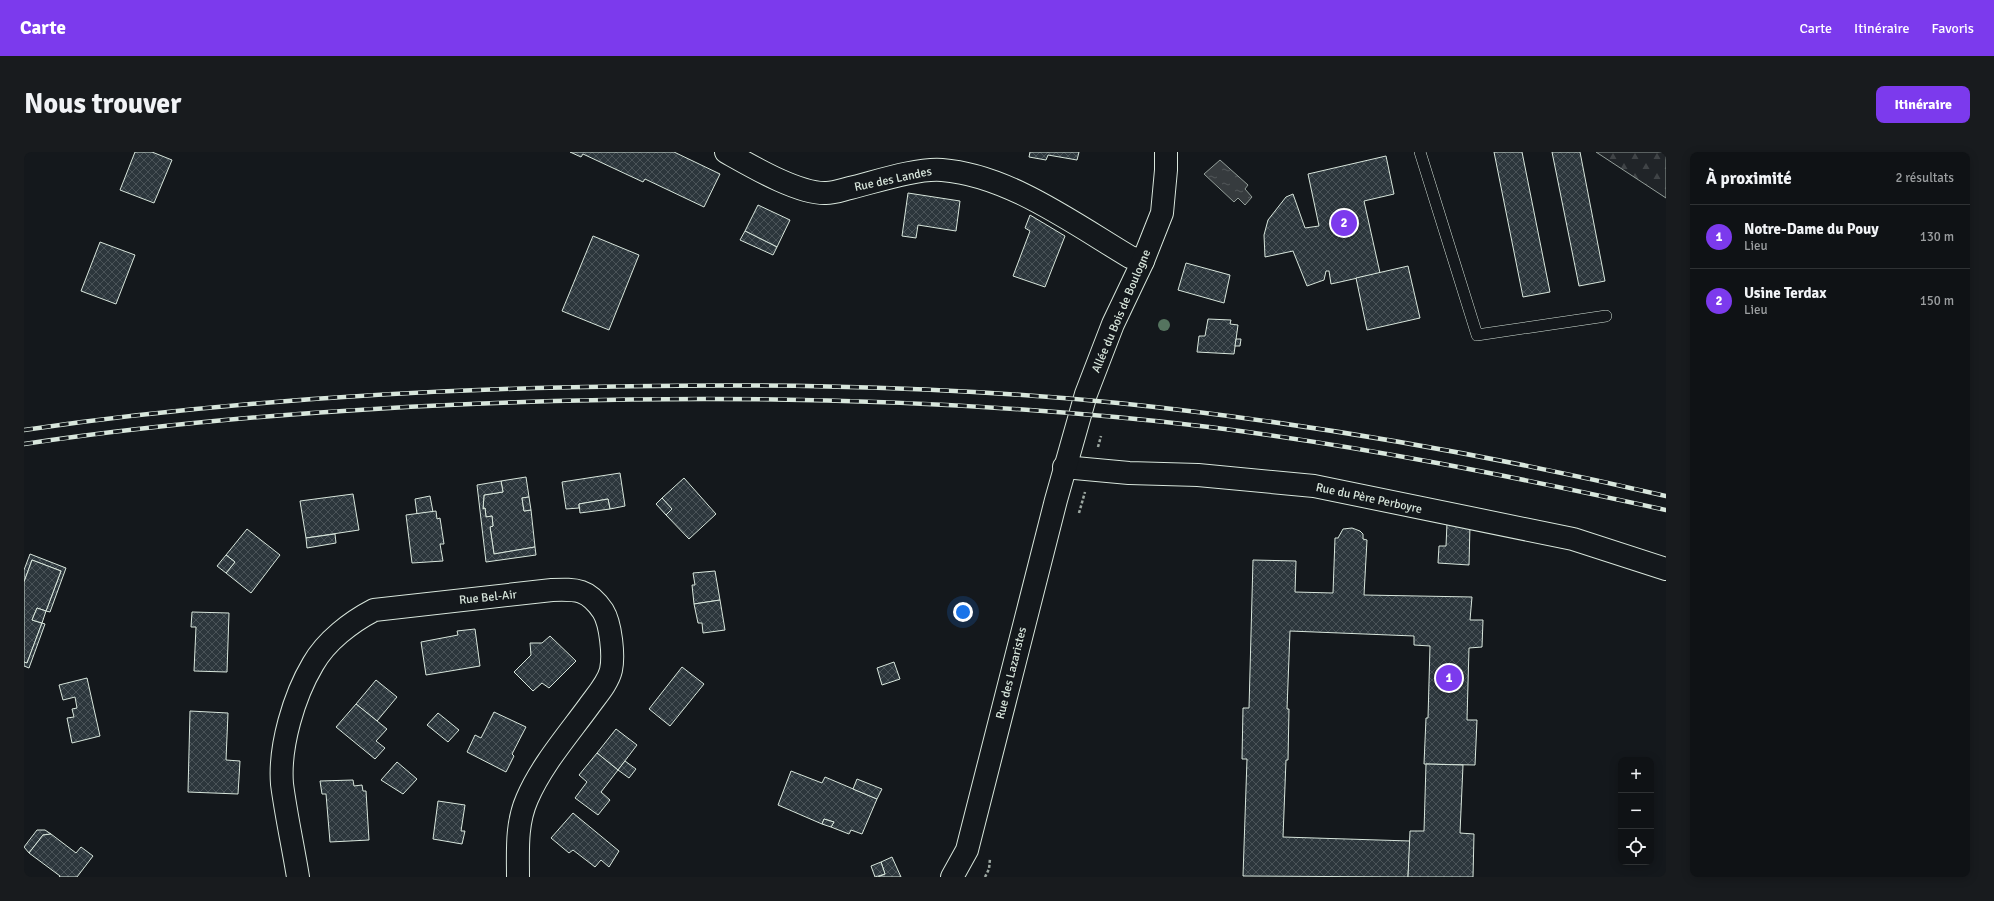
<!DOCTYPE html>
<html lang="fr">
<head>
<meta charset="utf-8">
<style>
	:root { --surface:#0f1215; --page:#181b1e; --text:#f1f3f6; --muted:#9b9ea0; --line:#2f3234; --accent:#7c3aed }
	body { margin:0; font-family:Signika,sans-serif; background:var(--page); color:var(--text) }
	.controls { position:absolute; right:12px; bottom:12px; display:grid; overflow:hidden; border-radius:8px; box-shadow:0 2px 10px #0003 }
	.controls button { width:36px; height:36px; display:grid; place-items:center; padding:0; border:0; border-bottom:1px solid var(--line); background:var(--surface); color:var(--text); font:20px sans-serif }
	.you { position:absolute; left:939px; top:460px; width:14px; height:14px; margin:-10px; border:3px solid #fff; border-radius:50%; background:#1a73e8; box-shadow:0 0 0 6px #1a73e833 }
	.badge { display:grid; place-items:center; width:26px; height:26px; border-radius:50%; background:var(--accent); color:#fff; font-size:13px; font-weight:700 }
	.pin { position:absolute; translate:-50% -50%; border:2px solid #fff; box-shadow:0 1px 4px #0006 }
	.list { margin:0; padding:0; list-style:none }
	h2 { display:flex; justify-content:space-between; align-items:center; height:52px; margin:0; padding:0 16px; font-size:17px }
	h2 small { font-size:13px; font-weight:400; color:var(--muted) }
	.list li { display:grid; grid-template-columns:26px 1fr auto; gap:12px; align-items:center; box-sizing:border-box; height:64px; padding:0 16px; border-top:1px solid var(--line) }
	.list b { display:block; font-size:15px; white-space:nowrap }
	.list p { margin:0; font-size:13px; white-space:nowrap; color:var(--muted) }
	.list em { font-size:13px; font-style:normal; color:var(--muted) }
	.icon { flex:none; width:22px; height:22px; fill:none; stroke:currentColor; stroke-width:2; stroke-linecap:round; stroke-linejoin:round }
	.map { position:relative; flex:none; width:1642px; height:725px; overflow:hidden; border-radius:8px }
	header { display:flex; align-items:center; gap:24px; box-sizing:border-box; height:56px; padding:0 20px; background:var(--accent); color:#fff }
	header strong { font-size:19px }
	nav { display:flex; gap:22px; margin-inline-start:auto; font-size:14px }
	.intro { display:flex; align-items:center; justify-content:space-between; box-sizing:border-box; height:96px; padding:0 24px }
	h1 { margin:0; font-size:28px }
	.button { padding:10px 18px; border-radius:8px; background:var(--accent); color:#fff; font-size:14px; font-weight:700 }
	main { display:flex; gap:24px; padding:0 24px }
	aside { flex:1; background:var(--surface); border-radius:8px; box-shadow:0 2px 10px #0003 }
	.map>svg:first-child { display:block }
	.forest { fill:url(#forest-firs); stroke:#939e99 }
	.water { fill:url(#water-ripples); stroke:#939e99 }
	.building { fill:url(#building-cross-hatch); stroke:#d8e6dc }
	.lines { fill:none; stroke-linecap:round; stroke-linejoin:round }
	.lane-casing { stroke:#d8e6dc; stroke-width:12 }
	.street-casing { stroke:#d8e6dc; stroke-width:24 }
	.path { stroke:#9da8a2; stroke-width:2.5; stroke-dasharray:3 2; stroke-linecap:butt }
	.lane { stroke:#14181c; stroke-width:11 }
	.street { stroke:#14181c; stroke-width:22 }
	.rail-casing { stroke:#d8e6dc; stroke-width:4.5 }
	.rail { stroke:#14181c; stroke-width:3; stroke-dasharray:9; stroke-linecap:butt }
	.tree { fill:#55745f }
	.labels { text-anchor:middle; stroke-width:3; stroke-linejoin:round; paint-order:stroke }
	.street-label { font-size:12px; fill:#d8e6dc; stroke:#14181c }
</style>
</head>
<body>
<header>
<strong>Carte</strong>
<nav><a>Carte</a><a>Itinéraire</a><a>Favoris</a></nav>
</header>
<div class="intro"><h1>Nous trouver</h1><a class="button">Itinéraire</a></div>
<main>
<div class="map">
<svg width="1642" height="725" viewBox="0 0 1642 725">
	<defs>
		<pattern id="forest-firs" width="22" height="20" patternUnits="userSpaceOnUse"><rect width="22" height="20" fill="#202428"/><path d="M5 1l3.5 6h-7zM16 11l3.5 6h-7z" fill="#404447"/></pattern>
		<pattern id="water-ripples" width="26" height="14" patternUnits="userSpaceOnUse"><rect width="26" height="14" fill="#363b3e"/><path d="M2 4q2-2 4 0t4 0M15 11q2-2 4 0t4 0" fill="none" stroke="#525759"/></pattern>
		<pattern id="building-cross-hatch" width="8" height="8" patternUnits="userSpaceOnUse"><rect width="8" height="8" fill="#2c363c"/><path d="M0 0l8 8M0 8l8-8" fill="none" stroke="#4a5358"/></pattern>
	</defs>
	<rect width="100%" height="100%" fill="#14181c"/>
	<polygon class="forest" points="1572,0 1642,0 1642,46"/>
	<polygon class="water" points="1196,8 1224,33 1221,37 1228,45 1221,53 1214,46 1210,50 1180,22"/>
	<g class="building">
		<polygon points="111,0 128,0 148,8 130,51 96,38"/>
		<polygon points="546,0 650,0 696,22 680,55 621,27 619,30 559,2 557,5"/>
		<polygon points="1006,0 1055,0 1053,8 1024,3 1022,8 1005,5"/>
		<polygon points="1470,0 1498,0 1526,140 1499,145"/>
		<polygon points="1528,0 1556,0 1581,129 1555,134"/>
		<polygon points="1362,4 1370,42 1340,49 1356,121 1307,132 1305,119 1302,119 1300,128 1283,134 1269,99 1241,105 1240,83 1244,68 1262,45 1269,42 1281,76 1295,74 1284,22"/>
		<polygon points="884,41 936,49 932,79 894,73 892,86 878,84"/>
		<polygon points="734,53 766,68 753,95 721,79"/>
		<polygon points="1006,63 1041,84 1021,135 989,124 1006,79 1001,76"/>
		<polygon points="721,79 753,95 749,103 716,88"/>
		<polygon points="569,84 615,103 585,178 538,159"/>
		<polygon points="76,90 111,103 92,152 57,139"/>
		<polygon points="1162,111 1206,123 1200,151 1154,138"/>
		<polygon points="1384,114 1396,166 1343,178 1332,126"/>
		<polygon points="1184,167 1207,168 1206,172 1214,173 1210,202 1173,200 1175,184 1181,184"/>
		<polygon points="1212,187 1217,187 1216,194 1211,194"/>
		<polygon points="596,321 601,354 586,357 584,347 555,352 555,356 542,357 538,330"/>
		<polygon points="502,325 505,345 498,346 500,359 507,358 511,395 470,402 466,375 469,374 468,364 462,365 461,356 459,357 460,343 479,340 477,329"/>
		<polygon points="660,326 692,362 665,387 642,363 648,357 638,346"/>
		<polygon points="477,329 479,340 460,343 459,357 461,356 462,365 468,364 469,374 466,375 470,402 511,395 512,403 462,410 453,333"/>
		<polygon points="329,342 335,378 282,386 276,349"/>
		<polygon points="406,344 409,360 393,362 391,347"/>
		<polygon points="505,345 507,358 500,359 498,346"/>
		<polygon points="638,346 648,357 642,363 632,352"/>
		<polygon points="584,347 586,357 556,361 555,352"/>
		<polygon points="412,359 413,367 416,366 420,392 416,392 419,409 388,411 382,363"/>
		<polygon points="1423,371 1446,373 1445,413 1414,411 1415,394 1422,394"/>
		<polygon points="1328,376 1336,379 1339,382 1339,387 1343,388 1340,443 1448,445 1446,468 1459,468 1458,495 1445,496 1443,568 1453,568 1451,613 1400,612 1402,566 1404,566 1406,494 1390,493 1390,484 1266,479 1263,557 1265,557 1264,608 1262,608 1259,685 1386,689 1384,725 1219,724 1223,607 1218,607 1219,556 1225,556 1229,408 1272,409 1271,440 1309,441 1311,386 1314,386 1319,377"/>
		<polygon points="223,377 256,403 227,441 202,421 211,410 202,403"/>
		<polygon points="311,382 312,391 283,396 282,386"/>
		<polygon points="6,402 42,416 26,460 22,459 37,419 8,408 0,430 0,418"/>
		<polygon points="202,403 211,410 202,421 193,414"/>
		<polygon points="8,408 37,419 22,459 13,456 8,468 18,471 3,511 0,510 0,430"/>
		<polygon points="691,419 696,448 670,452 668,433 671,433 669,421"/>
		<polygon points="696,448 701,478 679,481 678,471 674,471 670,452"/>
		<polygon points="13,456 22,459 18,471 8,468"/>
		<polygon points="168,460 205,461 203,520 170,519 172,475 167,475"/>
		<polygon points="18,471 21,472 5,516 0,514 0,510 3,511"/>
		<polygon points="451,477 456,514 402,523 397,490 434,483 433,479"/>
		<polygon points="526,484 552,509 525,536 518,531 509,539 490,520 507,503 506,491 518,491"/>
		<polygon points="870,510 876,527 858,533 853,516"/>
		<polygon points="658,515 680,532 646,574 625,557"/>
		<polygon points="63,526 76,584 48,591 43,566 50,565 48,557 53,556 51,545 39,548 35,533"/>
		<polygon points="352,528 373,545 353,569 332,552"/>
		<polygon points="332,552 363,577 352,589 361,596 351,607 312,575"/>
		<polygon points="166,559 204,561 202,608 216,609 214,642 164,640"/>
		<polygon points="470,560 502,575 488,602 490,604 482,620 443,600 451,583 457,586"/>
		<polygon points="414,561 435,578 424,590 403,573"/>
		<polygon points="592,577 613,593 594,618 573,601"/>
		<polygon points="573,601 594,618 577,640 586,648 574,663 551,646 563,630 555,623"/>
		<polygon points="601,609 612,617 605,626 594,618"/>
		<polygon points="373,610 393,627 379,642 357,628"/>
		<polygon points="1402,612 1439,613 1436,681 1450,682 1449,725 1384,725 1386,679 1400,679"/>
		<polygon points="767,619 798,631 801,625 853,647 838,682 827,678 825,682 807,675 810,670 800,667 798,672 754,653"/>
		<polygon points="833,627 858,637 853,647 829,637"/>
		<polygon points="329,628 330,634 338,633 339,639 342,639 345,688 306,690 302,642 298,642 296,629"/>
		<polygon points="414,649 441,653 437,679 441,679 438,692 409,687"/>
		<polygon points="549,661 595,699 585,715 577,708 571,715 549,698 545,701 527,686"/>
		<polygon points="800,667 810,670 807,675 798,672"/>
		<polygon points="13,678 21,678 27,682 19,683 5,701 0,695"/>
		<polygon points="27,682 52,701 57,695 69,704 53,725 35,725 36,724 5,701 19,683"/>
		<polygon points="868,705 877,725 854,725 861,722 857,710"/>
		<polygon points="857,710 861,722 851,725 847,714"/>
	</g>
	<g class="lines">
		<g class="lane-casing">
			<polyline id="lane" points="1396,0 1453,183 1582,164"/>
		</g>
		<g class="street-casing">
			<g id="street">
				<path d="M702 0C727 14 774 42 802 41 810 41 818 38 826 36 851 30 892 16 918 18 984 23 1049 71 1106 105L1119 109"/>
				<polyline points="1040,315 1105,321 1174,323 1290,334 1549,387 1642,417"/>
				<path d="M274 725C269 694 262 663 258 632 255 594 270 544 289 512 302 489 327 470 350 458L528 438C553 437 564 437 579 459 587 472 590 504 587 518 584 531 572 544 565 554 543 584 517 614 503 647 492 672 494 699 494 725"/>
				<polyline points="928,725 943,698 1032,348 1062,242 1089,172 1119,109 1138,61 1142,18 1142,0"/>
			</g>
		</g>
		<g class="path">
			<polyline points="1074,295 1077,284"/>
			<polyline points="1055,361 1061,340"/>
			<polyline points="961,725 965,717 966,707"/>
		</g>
		<use href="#lane" class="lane"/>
		<use href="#street" class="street"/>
		<g class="rail-casing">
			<g id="rail">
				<path d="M0 278C170 253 342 241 513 236 706 231 901 232 1094 251 1278 270 1461 302 1642 344"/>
				<path d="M0 292C175 266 353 254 530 249 748 243 967 249 1185 275 1339 294 1491 325 1642 358"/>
			</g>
		</g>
		<use href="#rail" class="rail"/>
	</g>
	<circle class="tree" cx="1140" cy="173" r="6"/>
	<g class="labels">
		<g class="street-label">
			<text transform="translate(869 27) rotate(-12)" y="4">Rue des Landes</text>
			<text transform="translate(1097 159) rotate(-67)" y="4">Allée du Bois de Boulogne</text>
			<text transform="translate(1345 346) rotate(12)" y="4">Rue du Père Perboyre</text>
			<text transform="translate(464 445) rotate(-6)" y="4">Rue Bel-Air</text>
			<text transform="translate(987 521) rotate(-76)" y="4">Rue des Lazaristes</text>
		</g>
	</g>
</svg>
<div class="controls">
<button>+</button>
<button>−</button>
<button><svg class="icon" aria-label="locate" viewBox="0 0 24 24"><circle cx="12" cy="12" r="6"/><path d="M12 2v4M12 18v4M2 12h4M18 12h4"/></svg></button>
</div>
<div class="you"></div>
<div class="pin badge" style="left:1425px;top:526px">1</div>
<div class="pin badge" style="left:1320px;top:71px">2</div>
</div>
<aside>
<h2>À proximité<small>2 résultats</small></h2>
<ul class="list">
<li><span class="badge">1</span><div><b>Notre-Dame du Pouy</b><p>Lieu</p></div><em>130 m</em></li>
<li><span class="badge">2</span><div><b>Usine Terdax</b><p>Lieu</p></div><em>150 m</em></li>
</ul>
</aside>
</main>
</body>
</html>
